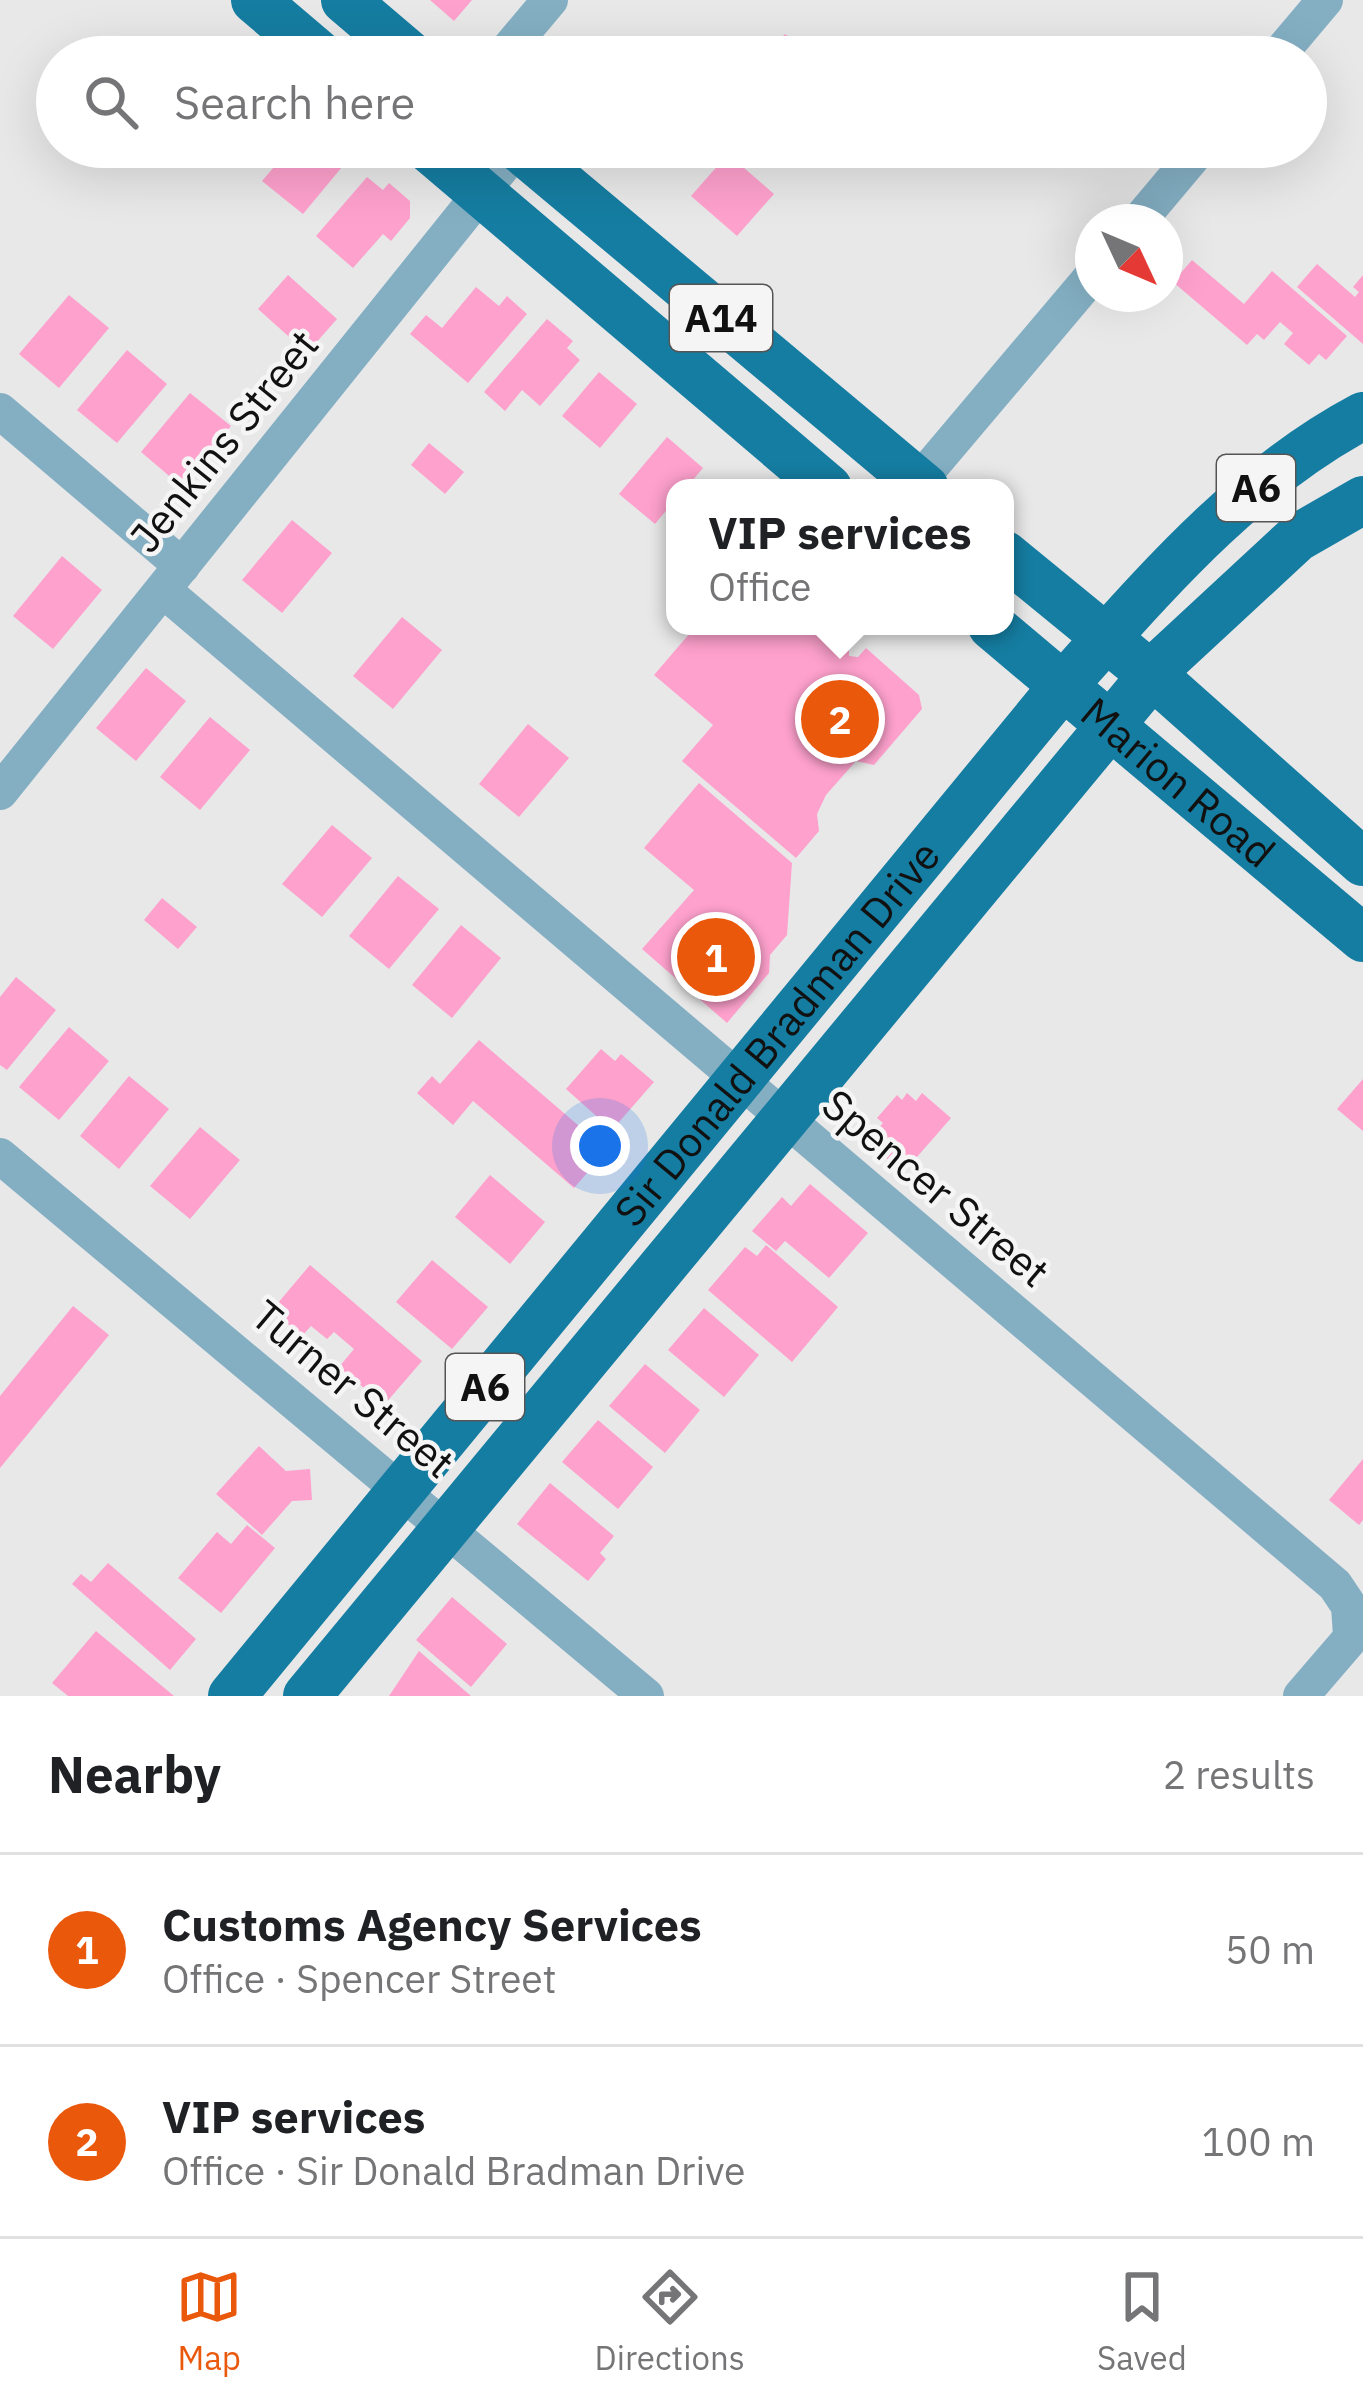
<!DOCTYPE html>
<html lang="en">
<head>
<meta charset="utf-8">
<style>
	:root { --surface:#fff; --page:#f2f2f2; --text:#202124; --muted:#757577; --line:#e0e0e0; --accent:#ea580c }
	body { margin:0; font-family:"IBM Plex Sans",sans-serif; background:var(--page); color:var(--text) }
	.compass { position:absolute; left:1075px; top:204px; width:108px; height:108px; border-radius:50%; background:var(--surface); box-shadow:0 12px 48px #0002; rotate:134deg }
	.you { position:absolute; left:600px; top:1146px; width:42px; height:42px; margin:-30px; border:9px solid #fff; border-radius:50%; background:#1a73e8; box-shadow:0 0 0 18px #1a73e833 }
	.badge { display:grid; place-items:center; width:78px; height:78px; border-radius:50%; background:var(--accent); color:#fff; font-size:39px; font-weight:700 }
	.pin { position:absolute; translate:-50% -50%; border:6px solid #fff; box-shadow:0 3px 12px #0006 }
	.popup { position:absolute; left:666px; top:479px; width:348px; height:156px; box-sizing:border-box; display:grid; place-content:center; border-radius:24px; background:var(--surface); filter:drop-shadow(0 3px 9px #0005); font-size:39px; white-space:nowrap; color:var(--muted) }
	.popup b { font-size:45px; color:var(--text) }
	.popup::after { content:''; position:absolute; left:50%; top:100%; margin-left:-24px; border:24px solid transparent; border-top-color:var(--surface) }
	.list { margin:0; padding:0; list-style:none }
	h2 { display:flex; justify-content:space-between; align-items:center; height:156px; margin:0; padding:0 48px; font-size:51px }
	h2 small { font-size:39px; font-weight:400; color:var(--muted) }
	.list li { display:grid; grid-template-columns:78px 1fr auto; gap:36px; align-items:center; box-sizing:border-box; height:192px; padding:0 48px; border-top:3px solid var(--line) }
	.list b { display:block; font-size:45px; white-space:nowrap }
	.list p { margin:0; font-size:39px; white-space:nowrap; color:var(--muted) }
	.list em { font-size:39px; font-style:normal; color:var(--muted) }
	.icon { flex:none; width:66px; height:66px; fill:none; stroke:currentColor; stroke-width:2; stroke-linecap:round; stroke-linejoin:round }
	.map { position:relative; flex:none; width:1363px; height:1696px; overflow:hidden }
	.search { position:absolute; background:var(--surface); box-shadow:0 12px 48px #0002; left:36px; right:36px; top:36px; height:132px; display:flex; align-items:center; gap:30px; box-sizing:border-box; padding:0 42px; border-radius:66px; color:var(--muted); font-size:45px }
	.sheet { height:540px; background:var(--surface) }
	nav { display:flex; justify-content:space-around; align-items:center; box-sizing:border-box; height:168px; border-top:3px solid var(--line); background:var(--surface); font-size:33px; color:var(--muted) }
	nav a { display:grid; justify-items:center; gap:6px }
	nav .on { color:var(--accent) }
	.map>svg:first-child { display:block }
	.building { fill:#fea1cd }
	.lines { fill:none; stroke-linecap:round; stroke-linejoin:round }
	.minor { stroke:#84afc3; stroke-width:36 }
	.major { stroke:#157da1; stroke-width:48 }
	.labels { text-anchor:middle; stroke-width:9; stroke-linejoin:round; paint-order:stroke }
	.shield { fill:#f5f5f6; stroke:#555556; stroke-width:3 }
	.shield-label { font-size:39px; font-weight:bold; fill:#111112 }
	.street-label { font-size:42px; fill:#111112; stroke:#f5f5f6 }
</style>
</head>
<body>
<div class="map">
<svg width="1363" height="1696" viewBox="0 0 1363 1696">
	<rect width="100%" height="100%" fill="#e8e8e9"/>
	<g class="building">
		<polygon points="430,0 472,0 454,21"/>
		<polygon points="785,34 813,57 765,57"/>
		<polygon points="994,38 1016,57 977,57"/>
		<polygon points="589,40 609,57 575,57"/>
		<polygon points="291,147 343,147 352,155 303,214 262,181"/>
		<polygon points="621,147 647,147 636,160"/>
		<polygon points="728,154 774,194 737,236 691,196"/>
		<polygon points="367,177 383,190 389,183 410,201 410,218 391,241 383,234 353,268 316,236"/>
		<polygon points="1192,260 1244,304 1272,271 1347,336 1326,360 1319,354 1309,365 1284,344 1293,333 1280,322 1264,340 1257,334 1247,345 1173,282"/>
		<polygon points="1317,264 1355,297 1359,292 1353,287 1363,275 1363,344 1297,287"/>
		<polygon points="288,275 337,319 307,353 258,309"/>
		<polygon points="476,287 499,306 507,296 527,314 468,383 410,334 426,315 442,328"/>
		<polygon points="69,295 109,328 59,388 19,354"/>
		<polygon points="547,319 573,341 567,348 580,360 540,406 522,390 505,411 484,392"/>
		<polygon points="127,350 167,384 117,443 77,410"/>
		<polygon points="599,372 637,404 600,448 562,416"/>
		<polygon points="190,393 231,426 181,486 141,452"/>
		<polygon points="667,437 703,468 686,488 675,488 675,500 655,524 619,494"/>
		<polygon points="429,443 464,472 445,494 411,465"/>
		<polygon points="292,520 332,553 282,613 242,580"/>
		<polygon points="62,556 102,590 53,649 13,616"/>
		<polygon points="402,617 442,650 393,709 353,676"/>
		<polygon points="696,626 823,627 849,649 849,656 858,657 866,648 919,695 922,709 874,765 856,761 826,795 817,814 819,831 796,858 682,761 713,725 654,675"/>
		<polygon points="146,668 186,701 136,761 96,728"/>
		<polygon points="210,717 250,750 200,810 160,777"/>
		<polygon points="528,724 569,758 519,817 479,784"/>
		<polygon points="699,783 792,863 787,935 770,955 769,973 727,1023 642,949 694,890 644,848"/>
		<polygon points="332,825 372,858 322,917 282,884"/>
		<polygon points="398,876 439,909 389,969 349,936"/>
		<polygon points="162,898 197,927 178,949 144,920"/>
		<polygon points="461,925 501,958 452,1018 412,985"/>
		<polygon points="16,977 56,1010 7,1070 0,1065 0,997"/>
		<polygon points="69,1027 109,1061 59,1120 19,1087"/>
		<polygon points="479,1040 607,1150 574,1188 473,1101 453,1125 417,1093 432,1076 440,1084"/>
		<polygon points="601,1049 615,1061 621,1054 654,1082 612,1130 566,1089"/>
		<polygon points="129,1076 169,1109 119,1169 80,1136"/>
		<polygon points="1363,1079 1363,1131 1337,1109"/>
		<polygon points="907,1093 916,1101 922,1093 951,1118 903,1173 867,1141 883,1123 877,1118 897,1095 902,1100"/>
		<polygon points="200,1127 240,1160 190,1219 150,1186"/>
		<polygon points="490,1175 545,1222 510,1264 455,1217"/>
		<polygon points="810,1184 868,1233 829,1278 785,1241 776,1251 752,1231 782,1197 791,1206"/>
		<polygon points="766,1245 838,1307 792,1362 708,1290 745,1247 757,1256"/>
		<polygon points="432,1260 488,1307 452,1349 396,1302"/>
		<polygon points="310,1265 422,1361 384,1405 339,1367 354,1349 334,1332 327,1339 311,1326 302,1336 272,1310"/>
		<polygon points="73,1306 109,1335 0,1468 0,1396"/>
		<polygon points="704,1308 759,1355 724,1397 668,1350"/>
		<polygon points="645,1364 700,1410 665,1453 609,1406"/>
		<polygon points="598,1420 653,1467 618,1509 562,1462"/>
		<polygon points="259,1446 286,1471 310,1469 312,1500 292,1501 262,1535 216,1494"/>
		<polygon points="1363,1459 1363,1520 1359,1525 1329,1500"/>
		<polygon points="550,1483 614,1536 600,1553 606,1559 588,1581 517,1524"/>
		<polygon points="247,1525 275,1548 221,1613 178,1578 217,1532 231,1544"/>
		<polygon points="108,1563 196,1639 170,1670 72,1584 81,1574 91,1582"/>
		<polygon points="452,1597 507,1644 471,1687 416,1640"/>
		<polygon points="96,1631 174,1696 68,1696 52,1683"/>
		<polygon points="419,1651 471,1696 389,1696"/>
	</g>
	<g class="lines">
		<g class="minor">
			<polyline points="502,57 550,0"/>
			<polyline points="1277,57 1325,0"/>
			<polyline points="1138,222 1201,147"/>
			<polyline points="0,411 182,566"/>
			<polyline points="918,482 1093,275"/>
			<polyline points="163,590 1335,1585 1349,1606 1351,1635"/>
			<polyline points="0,792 518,147"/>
			<polyline points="0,1156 646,1696"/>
			<polyline points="1301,1696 1363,1624"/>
		</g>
		<g class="major">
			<polyline points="255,0 322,57"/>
			<polyline points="345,0 412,57"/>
			<polyline points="427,147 828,488"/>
			<polyline points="518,147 925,488"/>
			<polyline points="1005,555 1165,686 1363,862"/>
			<path id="s1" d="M992 626 1363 938"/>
			<path id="s2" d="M232 1696 1063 686C1153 586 1242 480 1363 416"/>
			<polyline points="307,1696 1162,663 1297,538 1363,500"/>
		</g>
	</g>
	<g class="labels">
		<g class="shield">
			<rect x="670" y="285" width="102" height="66" rx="9"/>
			<rect x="1217" y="455" width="78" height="66" rx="9"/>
			<rect x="446" y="1354" width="78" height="66" rx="9"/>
		</g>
		<g class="shield-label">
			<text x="721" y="332">A14</text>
			<text x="1256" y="502">A6</text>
			<text x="485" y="1401">A6</text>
		</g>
		<g class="street-label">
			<text transform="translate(224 441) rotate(-51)" y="15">Jenkins Street</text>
			<text dy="15" stroke="none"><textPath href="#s1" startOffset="243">Marion Road</textPath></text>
			<text dy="15" stroke="none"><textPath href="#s2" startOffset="858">Sir Donald Bradman Drive</textPath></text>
			<text transform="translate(936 1188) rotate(40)" y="15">Spencer Street</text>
			<text transform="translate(353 1389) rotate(40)" y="15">Turner Street</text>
		</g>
	</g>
</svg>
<svg class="compass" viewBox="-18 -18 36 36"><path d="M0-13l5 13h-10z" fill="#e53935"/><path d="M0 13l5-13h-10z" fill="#757577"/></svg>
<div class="you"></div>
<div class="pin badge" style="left:716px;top:957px">1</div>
<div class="pin badge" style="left:840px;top:719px">2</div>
<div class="popup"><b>VIP services</b>Office</div>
<div class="search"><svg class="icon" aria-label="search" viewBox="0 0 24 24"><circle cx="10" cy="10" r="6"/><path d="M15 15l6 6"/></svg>Search here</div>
</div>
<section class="sheet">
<h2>Nearby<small>2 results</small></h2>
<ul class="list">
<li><span class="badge">1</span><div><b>Customs Agency Services</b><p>Office · Spencer Street</p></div><em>50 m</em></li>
<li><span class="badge">2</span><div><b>VIP services</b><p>Office · Sir Donald Bradman Drive</p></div><em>100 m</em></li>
</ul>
</section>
<nav>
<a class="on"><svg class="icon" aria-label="map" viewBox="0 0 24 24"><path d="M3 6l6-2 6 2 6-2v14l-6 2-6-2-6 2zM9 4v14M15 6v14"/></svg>Map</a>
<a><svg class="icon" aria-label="directions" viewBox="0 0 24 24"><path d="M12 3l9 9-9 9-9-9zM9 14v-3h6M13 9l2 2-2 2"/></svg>Directions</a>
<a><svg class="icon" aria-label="saved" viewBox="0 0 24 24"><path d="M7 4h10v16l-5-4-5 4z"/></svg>Saved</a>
</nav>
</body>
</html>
